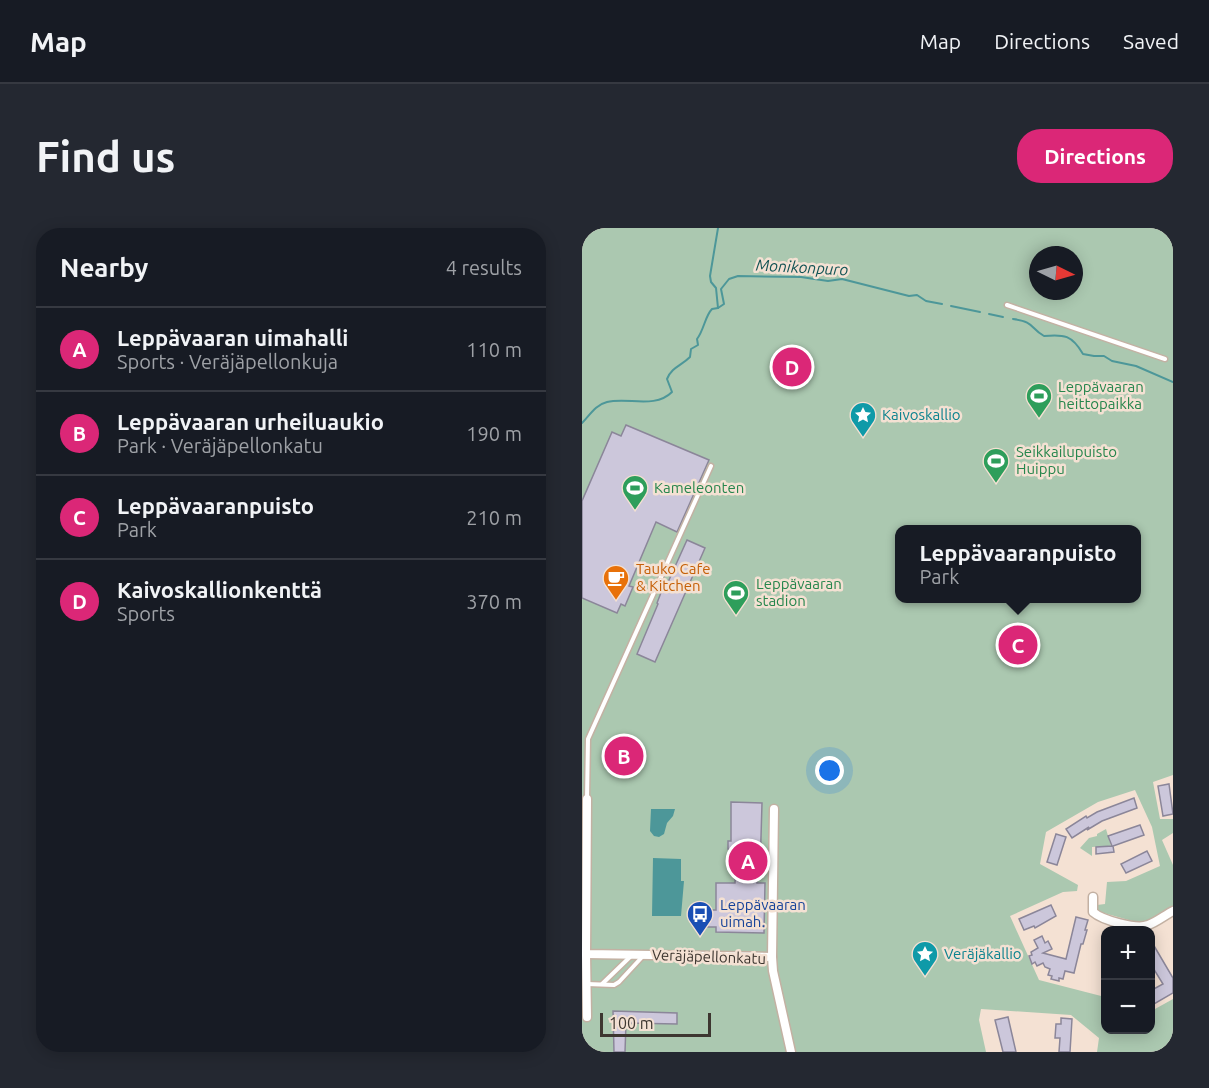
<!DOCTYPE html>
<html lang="en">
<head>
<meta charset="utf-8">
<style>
	:root { --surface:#171b24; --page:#242831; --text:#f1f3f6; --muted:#9ea1a6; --line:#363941; --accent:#db2777 }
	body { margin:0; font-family:Ubuntu,sans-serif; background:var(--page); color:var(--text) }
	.controls { position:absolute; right:18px; bottom:18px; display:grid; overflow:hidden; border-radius:12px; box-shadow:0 3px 15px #0003 }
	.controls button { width:54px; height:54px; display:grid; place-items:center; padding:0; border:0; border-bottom:2px solid var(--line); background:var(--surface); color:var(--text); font:30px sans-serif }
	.compass { position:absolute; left:447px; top:18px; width:54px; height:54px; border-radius:50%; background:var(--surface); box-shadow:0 3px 15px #0003; rotate:95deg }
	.scale { position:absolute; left:18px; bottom:15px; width:111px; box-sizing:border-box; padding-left:6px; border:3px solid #3d3630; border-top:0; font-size:16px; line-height:21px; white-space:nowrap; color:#3d3630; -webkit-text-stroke:4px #f4e1d3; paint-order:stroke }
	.you { position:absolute; left:248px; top:543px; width:21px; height:21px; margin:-15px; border:4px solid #fff; border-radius:50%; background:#1a73e8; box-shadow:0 0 0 9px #1a73e833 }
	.badge { display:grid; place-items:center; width:39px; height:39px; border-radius:50%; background:var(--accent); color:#fff; font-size:20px; font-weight:700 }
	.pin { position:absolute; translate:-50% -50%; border:3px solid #fff; box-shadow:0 2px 6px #0006 }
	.popup { position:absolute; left:313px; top:297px; width:246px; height:78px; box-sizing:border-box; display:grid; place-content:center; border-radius:12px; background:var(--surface); filter:drop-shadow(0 2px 4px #0005); font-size:20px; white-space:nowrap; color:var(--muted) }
	.popup b { font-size:22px; color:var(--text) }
	.popup::after { content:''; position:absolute; left:50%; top:100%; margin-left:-12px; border:12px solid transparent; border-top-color:var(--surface) }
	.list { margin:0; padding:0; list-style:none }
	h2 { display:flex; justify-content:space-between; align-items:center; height:78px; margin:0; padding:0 24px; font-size:26px }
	h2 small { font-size:20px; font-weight:400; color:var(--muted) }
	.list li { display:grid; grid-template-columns:39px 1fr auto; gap:18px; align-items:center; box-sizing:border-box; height:84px; padding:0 24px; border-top:2px solid var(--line) }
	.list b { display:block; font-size:22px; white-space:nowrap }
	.list p { margin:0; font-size:20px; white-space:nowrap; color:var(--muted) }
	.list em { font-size:20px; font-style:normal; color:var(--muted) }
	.map { position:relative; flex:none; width:591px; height:824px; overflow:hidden; border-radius:24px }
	header { display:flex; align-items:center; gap:36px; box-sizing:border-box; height:84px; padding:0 30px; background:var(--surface); border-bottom:2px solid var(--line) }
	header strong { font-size:28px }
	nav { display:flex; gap:33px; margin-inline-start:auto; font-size:21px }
	.intro { display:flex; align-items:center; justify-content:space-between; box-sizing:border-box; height:144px; padding:0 36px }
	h1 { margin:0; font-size:42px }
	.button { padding:15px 27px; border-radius:24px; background:var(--accent); color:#fff; font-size:21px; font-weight:700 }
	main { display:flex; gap:36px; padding:0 36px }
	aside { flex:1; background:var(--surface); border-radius:24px; box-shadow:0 3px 15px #0003 }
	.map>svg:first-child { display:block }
	.green { fill:#abc8b0; fill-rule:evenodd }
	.water { fill:#4d9799 }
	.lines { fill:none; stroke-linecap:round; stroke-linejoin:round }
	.stream { stroke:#4d9799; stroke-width:2 }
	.building { fill:#ccc7db; stroke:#8b8699; stroke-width:1.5 }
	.service-casing { stroke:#c3b1a3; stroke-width:7 }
	.minor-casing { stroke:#c3b1a3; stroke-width:11 }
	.service { stroke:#fff; stroke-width:4 }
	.minor { stroke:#fff; stroke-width:8 }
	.labels { text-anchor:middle; stroke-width:5; stroke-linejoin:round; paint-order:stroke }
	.leisure-label { font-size:15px; fill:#27864d; stroke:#f4e1d3; text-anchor:start }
	.culture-label { font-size:15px; fill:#0d838f; stroke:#f4e1d3; text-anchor:start }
	.food-label { font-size:15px; fill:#c56008; stroke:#f4e1d3; text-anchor:start }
	.transit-label { font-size:15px; fill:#164399; stroke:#f4e1d3; text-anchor:start }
	.street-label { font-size:15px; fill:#3d3630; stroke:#f4e1d3 }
	.water-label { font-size:16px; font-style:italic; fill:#115354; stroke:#f4e1d3 }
</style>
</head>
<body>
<header>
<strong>Map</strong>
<nav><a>Map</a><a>Directions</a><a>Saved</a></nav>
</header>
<div class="intro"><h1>Find us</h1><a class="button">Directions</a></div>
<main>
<aside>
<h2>Nearby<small>4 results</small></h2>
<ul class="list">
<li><span class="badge">A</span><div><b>Leppävaaran uimahalli</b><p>Sports · Veräjäpellonkuja</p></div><em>110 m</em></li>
<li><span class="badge">B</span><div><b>Leppävaaran urheiluaukio</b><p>Park · Veräjäpellonkatu</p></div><em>190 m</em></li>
<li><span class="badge">C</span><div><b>Leppävaaranpuisto</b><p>Park</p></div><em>210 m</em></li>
<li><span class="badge">D</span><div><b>Kaivoskallionkenttä</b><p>Sports</p></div><em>370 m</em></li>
</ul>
</aside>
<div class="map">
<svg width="591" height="824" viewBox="0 0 591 824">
	<rect width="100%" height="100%" fill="#f4e1d3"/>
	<g class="green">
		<path d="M0 0H591V547L571 554 578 591H591V605L580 612 591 637V678L565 693 554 694 518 684 515 681V677L523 676 525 654 544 653 578 638 570 599 553 562 516 574 464 604 458 636 496 657 495 663 481 664 428 688 457 752 523 769 524 802H568L569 780 573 781 591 771V824H515L517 810 489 787 399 781 397 792 404 824H0ZM456 27H492V63H456ZM318 302H554V370H318Z"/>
		<polygon points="524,601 529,618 510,619 510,628 498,620 507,610 515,608 515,606"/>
	</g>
	<g class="water">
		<polygon points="69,581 93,581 91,588 85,595 82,606 77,609 72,608 68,603"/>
		<polygon points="71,630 99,631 99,653 102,653 99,688 70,688"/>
	</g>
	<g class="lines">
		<g class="stream">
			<polyline points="136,0 128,48 129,54 134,60 136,80"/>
			<polyline points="369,78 398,84"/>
			<polyline points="136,80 142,76 139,61 147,51 156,48 219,49 246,53 260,51 327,68 335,67 344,73 360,76"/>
			<polyline points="407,86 421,89"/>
			<path d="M431 91C453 94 447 99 462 108 482 106 490 107 501 126L512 128H522L530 133 554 138 591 154"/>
			<path d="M0 195C8 187 13 177 25 174 46 169 73 181 90 164L85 151C90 139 99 138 108 129L109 121 116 117 115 111C122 102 123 88 130 81L136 80"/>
		</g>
	</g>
	<g class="building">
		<polygon points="44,197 127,232 95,304 74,294 47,358 51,359 43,378 39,376 35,385 0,370 0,273 30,204 39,208"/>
		<polygon points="105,312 123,320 73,434 55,426 76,376 75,375 80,362 82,363"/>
		<polygon points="587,556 591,586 581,588 576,558"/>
		<polygon points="552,570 555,580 520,593 505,602 507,599 490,610 484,601 504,588 505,590 515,584"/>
		<polygon points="149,574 180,575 178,643 175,643 175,655 183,655 182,705 134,704 134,699 114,699 114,682 134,682 134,655 153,655 154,622 146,621 146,613 149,613"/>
		<polygon points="558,597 562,607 531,618 532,624 514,626 514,619 530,618 526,608"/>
		<polygon points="474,606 484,609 475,637 465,634"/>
		<polygon points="565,623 570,633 544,645 539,636"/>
		<polygon points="469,677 474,688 453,700 452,698 442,702 437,691"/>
		<polygon points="494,689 506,692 503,702 505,702 501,716 499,716 492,745 483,743 481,751 477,750 477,753 469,751 470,748 466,747 468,741 463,739 461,735 455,738 453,734 450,736 447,728 450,727 449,724 456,720 452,712 460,708 463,715 466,713 470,721 461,725 484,731"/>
		<polygon points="568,711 591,750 591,765 572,776 568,775 568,763 581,756 568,735"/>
		<polygon points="31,783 95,785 95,796 44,795 43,824 32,824"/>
		<polygon points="426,789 434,824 421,824 413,792"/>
		<polygon points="479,790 490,791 488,824 477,824 478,810 473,810 474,796 479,796"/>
	</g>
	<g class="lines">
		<g class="service-casing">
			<g id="service">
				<polyline points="425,77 583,131"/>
				<polyline points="5,571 6,511 129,238"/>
				<polyline points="5,756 32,757 37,754 61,728"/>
				<polyline points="20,756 49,728"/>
			</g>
		</g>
		<g class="minor-casing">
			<g id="minor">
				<polyline points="5,571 4,726 190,729 191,743 209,824"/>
				<path d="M511 669V684C520 692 555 702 566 697 575 694 583 687 591 683"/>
				<polyline points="4,726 5,789"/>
				<polyline points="190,729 192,581"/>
			</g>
		</g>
		<use href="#service" class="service"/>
		<use href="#minor" class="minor"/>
	</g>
	<defs>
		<g id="stadium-pin" transform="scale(1.35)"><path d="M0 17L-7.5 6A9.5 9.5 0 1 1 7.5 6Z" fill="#2e9e5b" stroke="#f4e1d3"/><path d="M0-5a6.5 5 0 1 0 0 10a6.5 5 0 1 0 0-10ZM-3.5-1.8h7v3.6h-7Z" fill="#fff"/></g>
		<g id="sight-pin" transform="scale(1.35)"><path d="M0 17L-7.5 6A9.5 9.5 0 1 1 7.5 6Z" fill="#0f9aa8" stroke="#f4e1d3"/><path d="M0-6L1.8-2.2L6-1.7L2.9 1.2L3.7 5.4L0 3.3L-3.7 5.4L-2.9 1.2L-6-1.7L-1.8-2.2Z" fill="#fff"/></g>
		<g id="cafe-pin" transform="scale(1.35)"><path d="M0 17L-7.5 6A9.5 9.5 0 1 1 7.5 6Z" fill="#e8710a" stroke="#f4e1d3"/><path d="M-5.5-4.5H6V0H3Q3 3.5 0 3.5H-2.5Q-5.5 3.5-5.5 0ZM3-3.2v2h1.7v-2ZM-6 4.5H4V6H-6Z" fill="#fff"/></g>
		<g id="bus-pin" transform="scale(1.35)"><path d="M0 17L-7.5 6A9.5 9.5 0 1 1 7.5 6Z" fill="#1a4fb4" stroke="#f4e1d3"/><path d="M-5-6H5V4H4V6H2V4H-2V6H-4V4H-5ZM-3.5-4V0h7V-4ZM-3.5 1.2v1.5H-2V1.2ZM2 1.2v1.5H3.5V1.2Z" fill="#fff"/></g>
	</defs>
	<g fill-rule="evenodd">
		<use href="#stadium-pin" x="457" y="168"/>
		<use href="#sight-pin" x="281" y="187"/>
		<use href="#stadium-pin" x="414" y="233"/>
		<use href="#stadium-pin" x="53" y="260"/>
		<use href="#cafe-pin" x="34" y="350"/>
		<use href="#stadium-pin" x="154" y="365"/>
		<use href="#bus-pin" x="118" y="686"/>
		<use href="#sight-pin" x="343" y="726"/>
	</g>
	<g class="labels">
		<g class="leisure-label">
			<text x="476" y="164">Leppävaaran<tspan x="476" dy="17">heittopaikka</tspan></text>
			<text x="434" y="229">Seikkailupuisto<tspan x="434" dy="17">Huippu</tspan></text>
			<text x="72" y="265">Kameleonten</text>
			<text x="174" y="361">Leppävaaran<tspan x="174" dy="17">stadion</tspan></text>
		</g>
		<g class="culture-label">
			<text x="300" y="192">Kaivoskallio</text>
			<text x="362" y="731">Veräjäkallio</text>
		</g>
		<g class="food-label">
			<text x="54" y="346">Tauko Cafe<tspan x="54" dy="17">&amp; Kitchen</tspan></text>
		</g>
		<g class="transit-label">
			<text x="138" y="682">Leppävaaran<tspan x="138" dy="17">uimah.</tspan></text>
		</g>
		<g class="street-label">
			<text transform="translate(127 729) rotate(2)" y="5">Veräjäpellonkatu</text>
		</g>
		<g class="water-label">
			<text transform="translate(220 39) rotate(3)" y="6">Monikonpuro</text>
		</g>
	</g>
</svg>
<div class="controls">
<button>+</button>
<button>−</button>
</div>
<svg class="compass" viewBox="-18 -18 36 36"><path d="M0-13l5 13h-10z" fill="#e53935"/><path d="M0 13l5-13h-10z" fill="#9ea1a6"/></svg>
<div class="scale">100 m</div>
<div class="you"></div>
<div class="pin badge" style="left:166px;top:633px">A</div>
<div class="pin badge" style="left:42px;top:528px">B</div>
<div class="pin badge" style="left:436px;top:417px">C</div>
<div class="popup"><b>Leppävaaranpuisto</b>Park</div>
<div class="pin badge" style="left:210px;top:139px">D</div>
</div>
</main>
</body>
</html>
